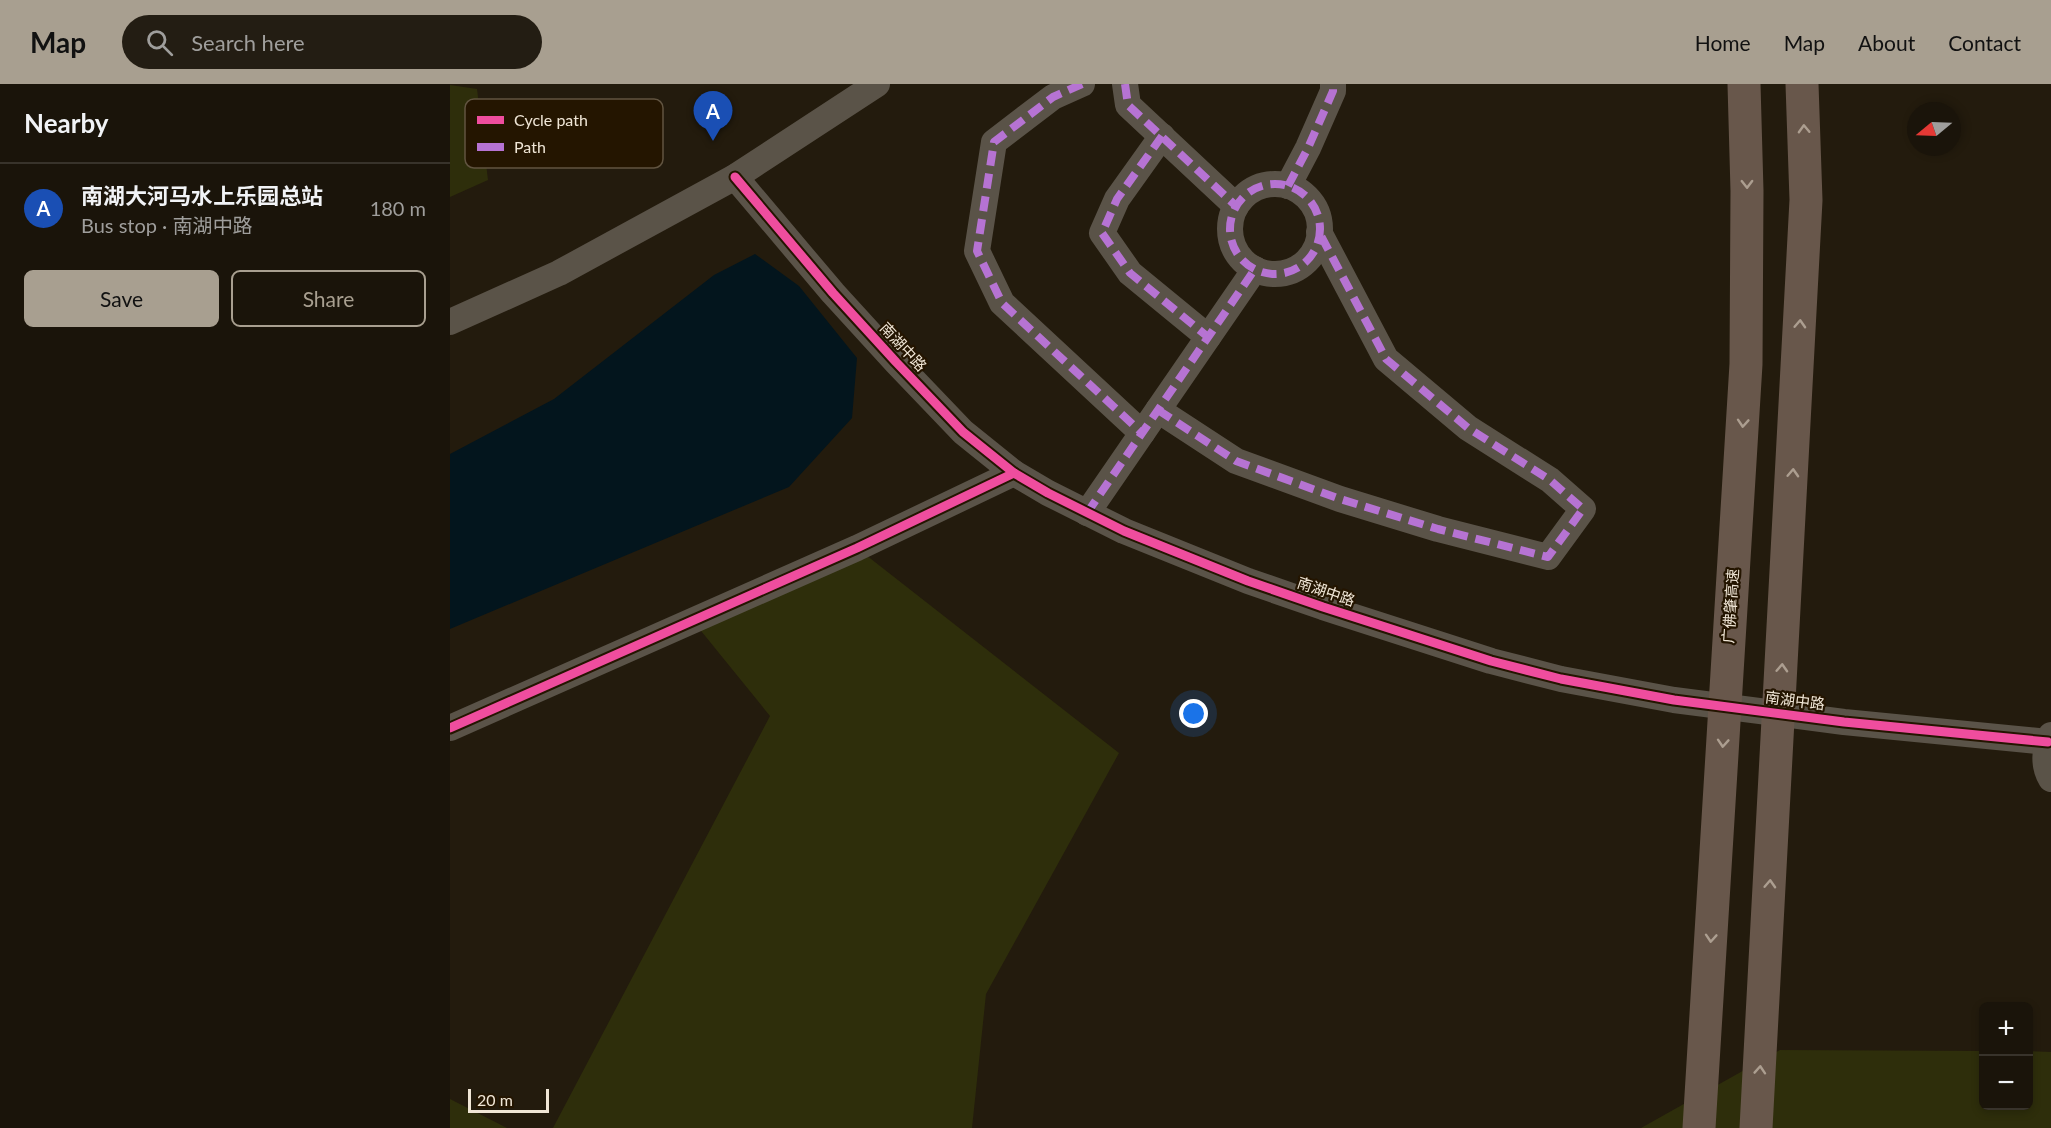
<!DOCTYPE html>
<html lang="en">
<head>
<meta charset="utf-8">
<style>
	:root { --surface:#1a140a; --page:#231d13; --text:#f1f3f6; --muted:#9f9e9c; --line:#38332b; --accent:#a89f90 }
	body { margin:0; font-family:Lato,"Noto Sans SC",sans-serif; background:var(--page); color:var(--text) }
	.controls { position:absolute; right:18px; bottom:18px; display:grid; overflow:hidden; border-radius:9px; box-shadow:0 3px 9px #0003 }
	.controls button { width:54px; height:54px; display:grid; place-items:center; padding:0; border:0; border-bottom:2px solid var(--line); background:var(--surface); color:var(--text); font:30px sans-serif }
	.compass { position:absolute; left:1457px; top:18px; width:54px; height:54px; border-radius:50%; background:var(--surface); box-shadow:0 3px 9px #0003; rotate:251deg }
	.scale { position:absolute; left:18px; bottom:15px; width:81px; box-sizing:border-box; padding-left:6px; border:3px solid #f0e6d6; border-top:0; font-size:16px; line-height:21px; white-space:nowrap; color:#f0e6d6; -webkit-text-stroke:4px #241500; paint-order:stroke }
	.you { position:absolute; left:744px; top:630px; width:21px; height:21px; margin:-15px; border:4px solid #fff; border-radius:50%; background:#1a73e8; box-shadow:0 0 0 9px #1a73e833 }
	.badge { display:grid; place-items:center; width:39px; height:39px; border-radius:50%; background:var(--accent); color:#fff; font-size:20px; font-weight:700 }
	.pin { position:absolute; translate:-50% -50px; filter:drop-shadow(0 2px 3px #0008) }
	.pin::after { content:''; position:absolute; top:32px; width:21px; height:18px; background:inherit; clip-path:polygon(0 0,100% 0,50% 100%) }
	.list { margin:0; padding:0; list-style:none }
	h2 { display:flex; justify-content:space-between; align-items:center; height:78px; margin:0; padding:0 24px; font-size:26px }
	h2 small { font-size:20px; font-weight:400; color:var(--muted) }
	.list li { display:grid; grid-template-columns:39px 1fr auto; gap:18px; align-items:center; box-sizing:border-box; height:90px; padding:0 24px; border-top:2px solid var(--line) }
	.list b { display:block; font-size:22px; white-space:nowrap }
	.list p { margin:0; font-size:20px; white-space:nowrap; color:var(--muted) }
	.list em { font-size:20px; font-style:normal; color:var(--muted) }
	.actions { display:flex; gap:12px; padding:18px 24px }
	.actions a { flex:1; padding:14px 0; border:2px solid var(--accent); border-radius:9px; text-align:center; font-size:21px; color:var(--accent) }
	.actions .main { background:var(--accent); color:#111 }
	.icon { flex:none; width:33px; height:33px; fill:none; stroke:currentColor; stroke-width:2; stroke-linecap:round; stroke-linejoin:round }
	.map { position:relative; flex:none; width:1601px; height:1044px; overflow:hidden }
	header { display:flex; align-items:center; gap:36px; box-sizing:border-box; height:84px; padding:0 30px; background:var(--accent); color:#111 }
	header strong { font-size:28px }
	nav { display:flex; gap:33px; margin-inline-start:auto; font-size:21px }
	.search { width:420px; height:54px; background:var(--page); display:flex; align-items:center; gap:15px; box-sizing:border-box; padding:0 21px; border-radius:33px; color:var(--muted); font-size:22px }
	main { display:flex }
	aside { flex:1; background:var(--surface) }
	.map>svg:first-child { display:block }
	.green { fill:#2e2e0b }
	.water { fill:#03151d }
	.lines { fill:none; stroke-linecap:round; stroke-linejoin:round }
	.minor { stroke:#5a5348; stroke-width:26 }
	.motorway { stroke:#68574b; stroke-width:33 }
	.quiet { stroke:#b673d3; stroke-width:8; stroke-dasharray:15 8; stroke-linecap:butt }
	.cycleway-casing { stroke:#241500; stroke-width:13 }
	.cycleway { stroke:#ef4d9e; stroke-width:9 }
	.oneway { stroke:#ac9e90 }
	.labels { text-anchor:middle; stroke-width:4.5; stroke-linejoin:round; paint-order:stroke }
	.street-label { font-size:15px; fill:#f0e6d6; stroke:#241500 }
	.key { fill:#241500; stroke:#615440; stroke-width:1.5 }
	.key-label { font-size:16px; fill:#f0e6d6 }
</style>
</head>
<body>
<header>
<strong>Map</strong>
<div class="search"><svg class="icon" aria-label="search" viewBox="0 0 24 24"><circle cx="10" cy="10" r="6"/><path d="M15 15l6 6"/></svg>Search here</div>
<nav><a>Home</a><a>Map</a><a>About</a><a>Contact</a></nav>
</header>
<main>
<aside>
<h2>Nearby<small></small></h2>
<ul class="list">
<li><span class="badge" style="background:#1a4fb4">A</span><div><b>南湖大河马水上乐园总站</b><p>Bus stop · 南湖中路</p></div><em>180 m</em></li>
</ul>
<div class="actions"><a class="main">Save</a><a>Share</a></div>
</aside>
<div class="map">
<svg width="1601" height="1044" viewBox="0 0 1601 1044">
	<rect width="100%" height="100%" fill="#231b0d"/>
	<g class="green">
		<polygon points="0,1 27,5 38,96 0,113"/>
		<polygon points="407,464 669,669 536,910 522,1044 103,1044 320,632 243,537"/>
		<polygon points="1330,966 1533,967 1534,1022 1578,1022 1579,967 1601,968 1601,1044 1191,1044"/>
		<polygon points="0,1015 57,1044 0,1044"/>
	</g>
	<polygon class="water" points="305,170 349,202 407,274 402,334 339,403 0,545 0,370 104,315 264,191"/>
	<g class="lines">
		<g class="minor">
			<polyline points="632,0 603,13 544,58 527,167 552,219 692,349"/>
			<polyline points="675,0 678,21 786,122"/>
			<polyline points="712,52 667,115 652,149 680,189 758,253"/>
			<polyline points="285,93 383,209 446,278 513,348 564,389 598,409 674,447 798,497 873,523 1041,577 1111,595 1224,616 1394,638 1598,658"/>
			<circle cx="825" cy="145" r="45"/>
			<polyline points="838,102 858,64 883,7 883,0"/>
			<polyline points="0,238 109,189 285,93 427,0"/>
			<polyline points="708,326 786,377 890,415 988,445 1098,473 1133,425 1100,396 1018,344 936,275 869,148"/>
			<polyline points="637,429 805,185"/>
			<polyline points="0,644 407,464 564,389"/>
			<path d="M1601 651C1594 665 1593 682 1601 695"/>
		</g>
		<g class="motorway">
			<polyline points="1249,1044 1296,280 1297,107 1294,0"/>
			<polyline points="1306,1044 1356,116 1352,0"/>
		</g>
		<g class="quiet">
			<polyline points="632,0 603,13 544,58 527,167 552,219 692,349"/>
			<polyline points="675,0 678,21 786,122"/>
			<polyline points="712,52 667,115 652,149 680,189 758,253"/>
			<circle cx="825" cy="145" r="45"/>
			<polyline points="838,102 858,64 883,7 883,0"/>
			<polyline points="708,326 786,377 890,415 988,445 1098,473 1133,425 1100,396 1018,344 936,275 869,148"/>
			<polyline points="637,429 805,185"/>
		</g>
		<g class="cycleway-casing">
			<g id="cycleway">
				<polyline points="285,93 383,209 446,278 513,348 564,389 598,409 674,447 798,497 873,523 1041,577 1111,595 1224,616 1394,638 1598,658"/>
				<polyline points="0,644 407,464 564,389"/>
			</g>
		</g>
		<use href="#cycleway" class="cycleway"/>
	</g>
	<defs><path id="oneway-chevron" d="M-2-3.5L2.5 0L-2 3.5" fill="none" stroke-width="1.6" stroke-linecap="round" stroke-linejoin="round" transform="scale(1.5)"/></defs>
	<g class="oneway">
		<use href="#oneway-chevron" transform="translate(1354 45) rotate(-92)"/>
		<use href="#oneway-chevron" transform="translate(1297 100) rotate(89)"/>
		<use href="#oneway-chevron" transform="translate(1350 240) rotate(-87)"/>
		<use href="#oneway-chevron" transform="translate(1293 339) rotate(94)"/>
		<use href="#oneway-chevron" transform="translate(1343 389) rotate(-87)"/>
		<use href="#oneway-chevron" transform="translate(1332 584) rotate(-87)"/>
		<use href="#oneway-chevron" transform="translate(1273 659) rotate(94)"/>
		<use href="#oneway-chevron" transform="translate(1320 800) rotate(-87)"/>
		<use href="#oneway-chevron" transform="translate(1261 854) rotate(94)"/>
		<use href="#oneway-chevron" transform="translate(1310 986) rotate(-86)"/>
	</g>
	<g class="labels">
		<g class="street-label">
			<text transform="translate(453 263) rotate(47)" y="5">南湖中路</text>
			<text transform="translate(876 508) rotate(19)" y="5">南湖中路</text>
			<text transform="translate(1281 522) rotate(-86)" y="5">广佛肇高速</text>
			<text transform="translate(1345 617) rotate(7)" y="5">南湖中路</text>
		</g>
	</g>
	<rect x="15" y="15" width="198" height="69" rx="9" class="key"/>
	<rect x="27" y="32" width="27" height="8" fill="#ef4d9e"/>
	<rect x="27" y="59" width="27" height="8" fill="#b673d3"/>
	<g class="key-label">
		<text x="64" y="42">Cycle path</text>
		<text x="64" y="69">Path</text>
	</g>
</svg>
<div class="controls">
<button>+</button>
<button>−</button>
</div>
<svg class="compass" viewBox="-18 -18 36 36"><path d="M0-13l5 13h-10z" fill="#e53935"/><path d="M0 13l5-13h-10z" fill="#9f9e9c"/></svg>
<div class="scale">20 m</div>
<div class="you"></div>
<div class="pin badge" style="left:263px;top:57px;background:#1a4fb4">A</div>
</div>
</main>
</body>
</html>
